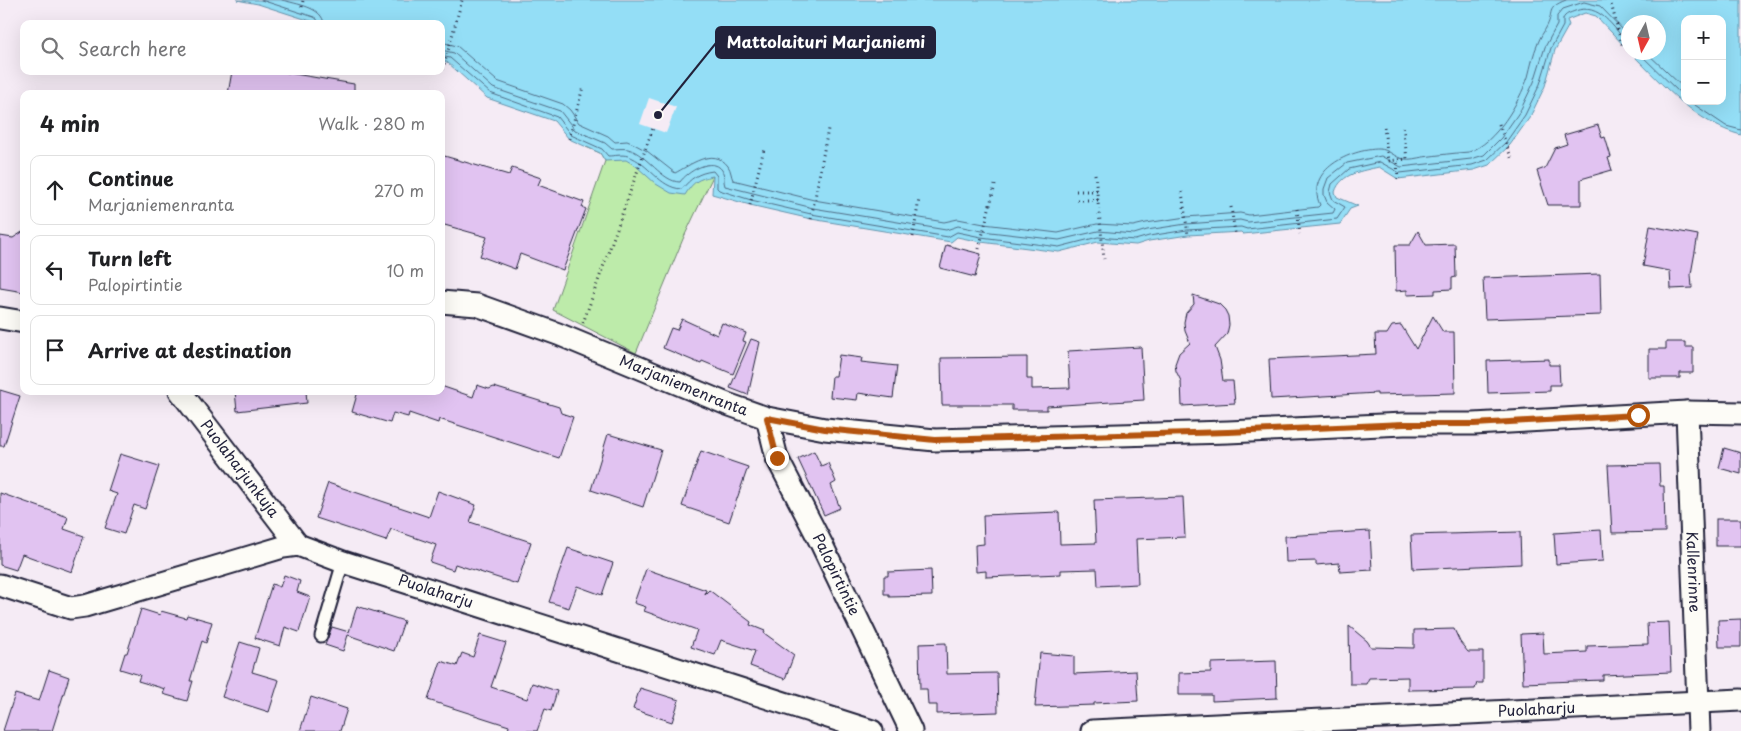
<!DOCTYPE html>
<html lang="en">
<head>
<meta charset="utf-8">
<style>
	:root { --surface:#fff; --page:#f2f2f2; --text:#202124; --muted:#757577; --line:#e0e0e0 }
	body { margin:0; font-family:"Playpen Sans",sans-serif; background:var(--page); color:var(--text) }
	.controls { position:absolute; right:15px; top:15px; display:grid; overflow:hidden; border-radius:10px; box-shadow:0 5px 20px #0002 }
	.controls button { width:45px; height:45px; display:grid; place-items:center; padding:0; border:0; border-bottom:1px solid var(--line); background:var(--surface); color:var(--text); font:25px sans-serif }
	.compass { position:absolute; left:1621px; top:15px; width:45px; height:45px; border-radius:50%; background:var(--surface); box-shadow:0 5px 20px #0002; rotate:188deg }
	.stop { position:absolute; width:15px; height:15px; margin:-11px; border:4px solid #b45309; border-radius:50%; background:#fff }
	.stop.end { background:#b45309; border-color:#fff; box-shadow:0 1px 5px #0008 }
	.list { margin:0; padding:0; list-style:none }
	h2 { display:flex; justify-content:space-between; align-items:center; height:65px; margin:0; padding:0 20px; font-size:21px }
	h2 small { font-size:16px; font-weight:400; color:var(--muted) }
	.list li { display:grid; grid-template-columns:32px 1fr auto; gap:15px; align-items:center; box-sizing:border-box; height:70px; margin:0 10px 10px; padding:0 10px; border:1px solid var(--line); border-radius:10px }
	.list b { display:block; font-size:19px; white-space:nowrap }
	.list p { margin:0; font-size:16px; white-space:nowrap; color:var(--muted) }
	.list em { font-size:16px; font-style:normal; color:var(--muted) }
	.icon { flex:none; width:28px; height:28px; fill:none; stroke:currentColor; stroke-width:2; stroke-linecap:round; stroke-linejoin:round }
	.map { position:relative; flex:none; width:1741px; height:731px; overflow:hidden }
	.search { position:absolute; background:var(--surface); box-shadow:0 5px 20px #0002; left:20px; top:20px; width:425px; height:55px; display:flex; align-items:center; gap:12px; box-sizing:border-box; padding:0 18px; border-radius:10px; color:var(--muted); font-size:19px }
	.panel { position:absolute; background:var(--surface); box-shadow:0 5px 20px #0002; left:20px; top:90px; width:425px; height:305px; border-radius:10px }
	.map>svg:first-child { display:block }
	.green { fill:#bdebaa; stroke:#708672 }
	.water { fill:#94def6; stroke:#6693ab; fill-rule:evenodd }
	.pier { fill:#f5ebf5 }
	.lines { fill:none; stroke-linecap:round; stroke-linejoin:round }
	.shore { stroke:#506d86; stroke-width:1 }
	.building { fill:#e1c3f1; stroke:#22223b }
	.lane-casing { stroke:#22223b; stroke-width:15 }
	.street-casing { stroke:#22223b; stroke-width:25 }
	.path { stroke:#22223b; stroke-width:3; stroke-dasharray:1 4; stroke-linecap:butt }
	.lane { stroke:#fdfcf7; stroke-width:11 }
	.street { stroke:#fdfcf7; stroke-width:21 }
	.route { stroke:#b45309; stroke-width:6 }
	.labels { text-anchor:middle; stroke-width:5; stroke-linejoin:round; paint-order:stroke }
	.street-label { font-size:15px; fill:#22223b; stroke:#fdfcf7 }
	.leader { fill:none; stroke:#22223b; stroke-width:2 }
	.callout-dot { fill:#22223b; stroke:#fdfcf7; stroke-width:2 }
	.callout { fill:#22223b; stroke:#22223b; stroke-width:2 }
	.callout-label { font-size:16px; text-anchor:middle; font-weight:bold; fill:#fff }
</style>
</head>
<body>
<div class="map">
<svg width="1741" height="731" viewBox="0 0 1741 731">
	<rect width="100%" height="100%" fill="#f5ebf5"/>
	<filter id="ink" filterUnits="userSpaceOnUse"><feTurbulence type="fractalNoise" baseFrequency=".02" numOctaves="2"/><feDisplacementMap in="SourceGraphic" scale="10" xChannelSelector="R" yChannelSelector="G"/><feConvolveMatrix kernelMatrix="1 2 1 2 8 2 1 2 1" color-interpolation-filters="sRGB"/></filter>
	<g filter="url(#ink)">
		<polygon class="green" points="586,147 713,176 683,239 636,353 553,310 605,161 600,153"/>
		<path class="water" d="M237 0H1741V135C1696 123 1663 85 1631 53L1658 52V22H1628V50L1596 16 1585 13 1567 20 1569 25 1555 50 1545 86 1530 117 1510 145 1489 165 1474 170 1398 179 1379 167C1362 171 1341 173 1335 192L1337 197 1358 206 1350 209 1340 224 1243 234 1241 232 1188 235 1149 241 1136 245 1098 242 1059 252 981 242 957 237 951 242 811 219 750 205 712 194 713 176C697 179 693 182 685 195L671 193 656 184 636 166 626 160 605 161 600 153 569 139 554 121 487 98 447 62 441 61V24H320L258 4ZM1685 19H1722V101H1685Z"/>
		<polygon class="pier" points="649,98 676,107 666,133 640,124"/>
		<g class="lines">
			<g class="shore">
				<polyline points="261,0 314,17 317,19 318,24"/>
				<path d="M282 0C296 4 323 7 324 24"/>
				<path d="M441 42 457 46 497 81 563 104 570 110 579 123 608 136 615 142 627 141 634 144 647 151 675 173C689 166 713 146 728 166 731 170 731 176 733 180L814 200 944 222 958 219 984 224 1058 233 1097 224 1133 226 1146 223 1186 217 1240 213 1249 215 1318 207 1320 205C1304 170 1351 149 1379 149 1389 149 1395 158 1404 159 1410 160 1417 158 1423 157 1439 155 1454 153 1469 152 1496 143 1519 102 1528 77 1531 66 1533 54 1538 43 1540 37 1544 32 1547 26 1554 13 1545 8 1566 0"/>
				<path d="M441 50 454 53 493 88 560 111 575 130 605 143 612 149C617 149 623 148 628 149 647 154 662 182 680 182 687 172 712 156 722 170 725 175 723 181 725 186L813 208 946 230 958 226 982 231 1059 240 1098 231 1134 234 1147 230 1186 224 1240 220 1248 222 1333 213 1335 209 1327 202 1324 195V189L1328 178 1347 163 1381 156 1401 167 1471 159 1484 155 1501 138 1520 111 1534 82 1545 47 1557 25V16L1563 9 1584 2 1600 6 1628 35"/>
				<polyline points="1638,52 1685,98"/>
				<polyline points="1646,52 1685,89"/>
				<path d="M441 56 450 58 490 93 557 117 571 135 602 149 608 156C614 156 622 154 628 156 649 163 659 188 682 189 691 178 698 173 713 171L717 176V188L719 190 751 200 811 214 948 237 957 232 981 237 1059 247 1098 237 1135 240 1149 236 1187 230 1241 227 1247 229 1337 219 1345 207 1333 200 1330 192 1332 184 1349 169 1380 162 1400 173 1472 165 1487 160 1506 142 1525 115 1540 84 1551 48 1563 26V19C1565 14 1570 13 1575 11 1600 2 1613 28 1628 43"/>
				<polyline points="1689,101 1726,126 1741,130"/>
			</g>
		</g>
		<g class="building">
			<polygon points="232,71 277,71 354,84 354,94 228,94"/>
			<polygon points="1598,125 1602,138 1605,137 1611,157 1608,158 1612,170 1581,179 1581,205 1548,205 1537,171 1545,168 1555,148 1567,144 1564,135"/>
			<polygon points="441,155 509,175 512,168 541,178 538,185 584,202 582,207 586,209 563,270 520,254 515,269 480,256 487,237 441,224"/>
			<polygon points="1650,226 1698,235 1691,274 1692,288 1671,289 1670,271 1643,266"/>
			<polygon points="24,231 24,292 0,288 0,236 13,238"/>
			<polygon points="1418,231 1426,245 1455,244 1456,277 1452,278 1452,289 1435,290 1435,294 1407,295 1407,290 1396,291 1395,245 1410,245"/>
			<polygon points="946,245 981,254 975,277 940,268"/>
			<polygon points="1600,274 1601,315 1485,319 1483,278"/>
			<polygon points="1193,295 1219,304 1225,310 1228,316 1229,325 1227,334 1215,347 1220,360 1223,381 1233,381 1235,403 1182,406 1181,381 1176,371 1175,364 1179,353 1190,343 1185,331 1184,322 1186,313 1194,304"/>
			<polygon points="1433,316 1443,332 1454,332 1455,393 1377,395 1377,393 1271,399 1269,359 1376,354 1375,334 1387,334 1392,326 1401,325 1416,349"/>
			<polygon points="682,319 717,335 722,323 746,333 743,341 746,342 733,374 702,361 701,364 663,348 671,328 677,330"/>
			<polygon points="751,339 760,342 748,395 730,388"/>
			<polygon points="1666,342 1685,342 1685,347 1693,347 1693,373 1680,373 1680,378 1649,378 1649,349 1666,349"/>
			<polygon points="1141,347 1144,400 1047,406 1047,410 1012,410 1012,405 942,405 941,358 1027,357 1027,379 1032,379 1032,389 1070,388 1068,351"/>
			<polygon points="839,355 862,358 861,362 897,366 893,398 858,393 857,400 830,397 832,376 836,376"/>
			<polygon points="1549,359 1549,365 1559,365 1560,385 1550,385 1550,391 1488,393 1487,361"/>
			<polygon points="477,385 489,389 494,387 559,407 561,413 573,417 559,458 439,419 438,423 409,413 408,417 393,413 390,423 352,412 358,391 441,391 441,386 473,397"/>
			<polygon points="0,390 20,396 4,446 0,446"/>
			<polygon points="235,391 306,391 307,403 237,411"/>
			<polygon points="608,434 661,450 643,507 591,490"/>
			<polygon points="1724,448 1741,453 1741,474 1719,468"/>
			<polygon points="701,451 748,467 729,522 682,506"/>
			<polygon points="814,451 821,466 828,463 836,482 831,485 840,508 824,515 798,459"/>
			<polygon points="120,454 159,466 145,509 134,505 124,534 105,528 117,494 108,491"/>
			<polygon points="1659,464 1660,486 1664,486 1665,532 1612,533 1608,465"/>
			<polygon points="328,483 429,517 438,491 476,505 470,522 531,542 517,584 455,564 453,570 430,562 436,545 391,529 386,541 316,518"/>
			<polygon points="0,493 68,517 64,529 84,536 72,572 22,554 16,570 0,565"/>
			<polygon points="1183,497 1185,537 1136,539 1138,584 1098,586 1097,569 1061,570 1061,574 986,577 986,571 976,572 975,545 984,544 983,515 1059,512 1060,544 1096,543 1094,500"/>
			<rect x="1716" y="519" width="25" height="27"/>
			<polygon points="1601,530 1603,561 1556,564 1554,533"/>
			<polygon points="1370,531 1372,570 1340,572 1339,563 1316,565 1316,561 1286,562 1285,536"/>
			<polygon points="1520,532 1521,564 1413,569 1411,535"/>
			<polygon points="568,548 613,563 602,595 577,586 569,608 549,602"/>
			<polygon points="646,569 706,590 705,594 709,590 751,622 750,625 765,631 764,633 794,655 785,679 750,666 755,651 721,640 715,655 691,647 697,630 644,611 646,607 634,603"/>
			<polygon points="931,570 932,596 889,597 889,594 884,594 884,576 888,576 888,572"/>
			<polygon points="284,575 300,581 297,592 310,597 299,632 285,627 280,646 255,638 272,584 280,587"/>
			<polygon points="357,606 404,621 394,651 348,635 343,651 325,645 332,627 349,632"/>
			<polygon points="141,609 160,615 161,611 186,618 187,615 212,622 206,643 202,641 190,681 193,681 187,701 163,694 165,689 138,681 140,675 120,669 125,653 127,653"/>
			<polygon points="1741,619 1741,647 1719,647 1718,620"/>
			<polygon points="1669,622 1671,672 1603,675 1603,680 1523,683 1521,634 1543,633 1544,654 1587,652 1587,646 1648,644 1647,623"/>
			<polygon points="1349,626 1367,641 1371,647 1414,648 1414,630 1454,629 1460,642 1468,652 1483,652 1483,683 1477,683 1475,689 1408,690 1408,677 1369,678 1366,684 1350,684"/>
			<polygon points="480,635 506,643 491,687 527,699 532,683 557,691 551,711 545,709 537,731 508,731 509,726 428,700 441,661 457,666 462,653 473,657"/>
			<polygon points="240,642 259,648 252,672 279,680 269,712 222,697"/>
			<polygon points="946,643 947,674 997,673 998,712 937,714 937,705 928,705 927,689 920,689 919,644"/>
			<polygon points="1040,653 1074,656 1074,674 1136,671 1138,701 1094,703 1094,705 1035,707"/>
			<polygon points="1276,661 1277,698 1212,701 1212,695 1179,695 1179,673 1211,672 1211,663"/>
			<polygon points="49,670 69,677 52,731 3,731 15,694 39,701"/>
			<polygon points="640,688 679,700 672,722 633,709"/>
			<polygon points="311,697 347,709 340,731 300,731"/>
		</g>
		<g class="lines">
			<g class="lane-casing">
				<polyline id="lane" points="321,636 343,562"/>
			</g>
			<g class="street-casing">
				<g id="street">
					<path id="s1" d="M441 302 477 305 558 334 727 404 767 418 825 429 935 440 1228 432 1404 424H1474L1687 412 1741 413"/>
					<polyline points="0,318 24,322"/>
					<path id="s2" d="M180 391 298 545"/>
					<path id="s3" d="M1687 412 1699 731"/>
					<path id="s4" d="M767 418 777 458 822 545 911 731"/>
					<path id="s5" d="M0 585 71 608 85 606 283 547 298 545 343 562 872 731"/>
					<path id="s6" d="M1092 731 1741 700"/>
				</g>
			</g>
			<g class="path">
				<polyline points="1610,0 1623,48"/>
				<polyline points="302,7 303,0"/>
				<polyline points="443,69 462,0"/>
				<polyline points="1499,124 1512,160"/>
				<polyline points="1384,127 1388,161 1397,160"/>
				<polyline points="569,139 583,87"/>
				<polyline points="1095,174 1104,259"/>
				<polyline points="1398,179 1397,160 1407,159 1403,125"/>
				<polyline points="1076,191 1097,191"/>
				<polyline points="1182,192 1188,235"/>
				<polyline points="1077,200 1098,200"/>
				<polyline points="750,205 764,149"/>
				<polyline points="1231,207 1235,233"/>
				<polyline points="1297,209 1300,234"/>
				<polyline points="811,219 828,129"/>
				<polyline points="913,237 919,199"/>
				<polyline points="979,249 995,185"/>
				<polyline points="583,323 653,128"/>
			</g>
			<use href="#lane" class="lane"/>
			<use href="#street" class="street"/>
		</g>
	</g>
	<g class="lines" filter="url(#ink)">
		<polyline class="route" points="777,458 767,418 825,429 935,440 1228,432 1404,424 1474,424 1638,415"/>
	</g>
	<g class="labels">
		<g class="street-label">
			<text dy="5" stroke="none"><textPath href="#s1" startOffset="258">Marjaniemenranta</textPath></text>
			<text dy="5" stroke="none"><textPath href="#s2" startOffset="98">Puolaharjunkuja</textPath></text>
			<text dy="5" stroke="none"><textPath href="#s3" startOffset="160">Kallenrinne</textPath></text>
			<text dy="5" stroke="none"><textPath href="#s4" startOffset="172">Palopirtintie</textPath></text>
			<text dy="5" stroke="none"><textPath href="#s5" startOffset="456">Puolaharju</textPath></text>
			<text dy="5" stroke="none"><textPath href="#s6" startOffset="445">Puolaharju</textPath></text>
		</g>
	</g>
	<path class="leader" d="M658 115L716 43"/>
	<circle class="callout-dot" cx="658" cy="115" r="5"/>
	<rect class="callout" x="716" y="27" width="219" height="31" rx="5"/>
	<g class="callout-label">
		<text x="826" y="48">Mattolaituri Marjaniemi</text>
	</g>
</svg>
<div class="controls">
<button>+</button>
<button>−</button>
</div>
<svg class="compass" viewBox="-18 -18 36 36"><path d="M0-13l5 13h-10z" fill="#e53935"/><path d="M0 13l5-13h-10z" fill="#757577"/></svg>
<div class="stop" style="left:1638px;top:415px"></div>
<div class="stop end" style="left:777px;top:458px"></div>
<div class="search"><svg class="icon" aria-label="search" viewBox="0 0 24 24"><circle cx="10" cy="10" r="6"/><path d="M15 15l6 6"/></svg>Search here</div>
<section class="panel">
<h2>4 min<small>Walk · 280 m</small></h2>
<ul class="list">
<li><svg class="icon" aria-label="ahead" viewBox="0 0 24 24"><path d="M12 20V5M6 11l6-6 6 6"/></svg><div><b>Continue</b><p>Marjaniemenranta</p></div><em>270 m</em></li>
<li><svg class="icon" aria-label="left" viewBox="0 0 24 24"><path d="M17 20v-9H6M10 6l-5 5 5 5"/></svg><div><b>Turn left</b><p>Palopirtintie</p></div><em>10 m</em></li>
<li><svg class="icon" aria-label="arrive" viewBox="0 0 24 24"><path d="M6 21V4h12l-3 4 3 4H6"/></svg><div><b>Arrive at destination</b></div></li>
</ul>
</section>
</div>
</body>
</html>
